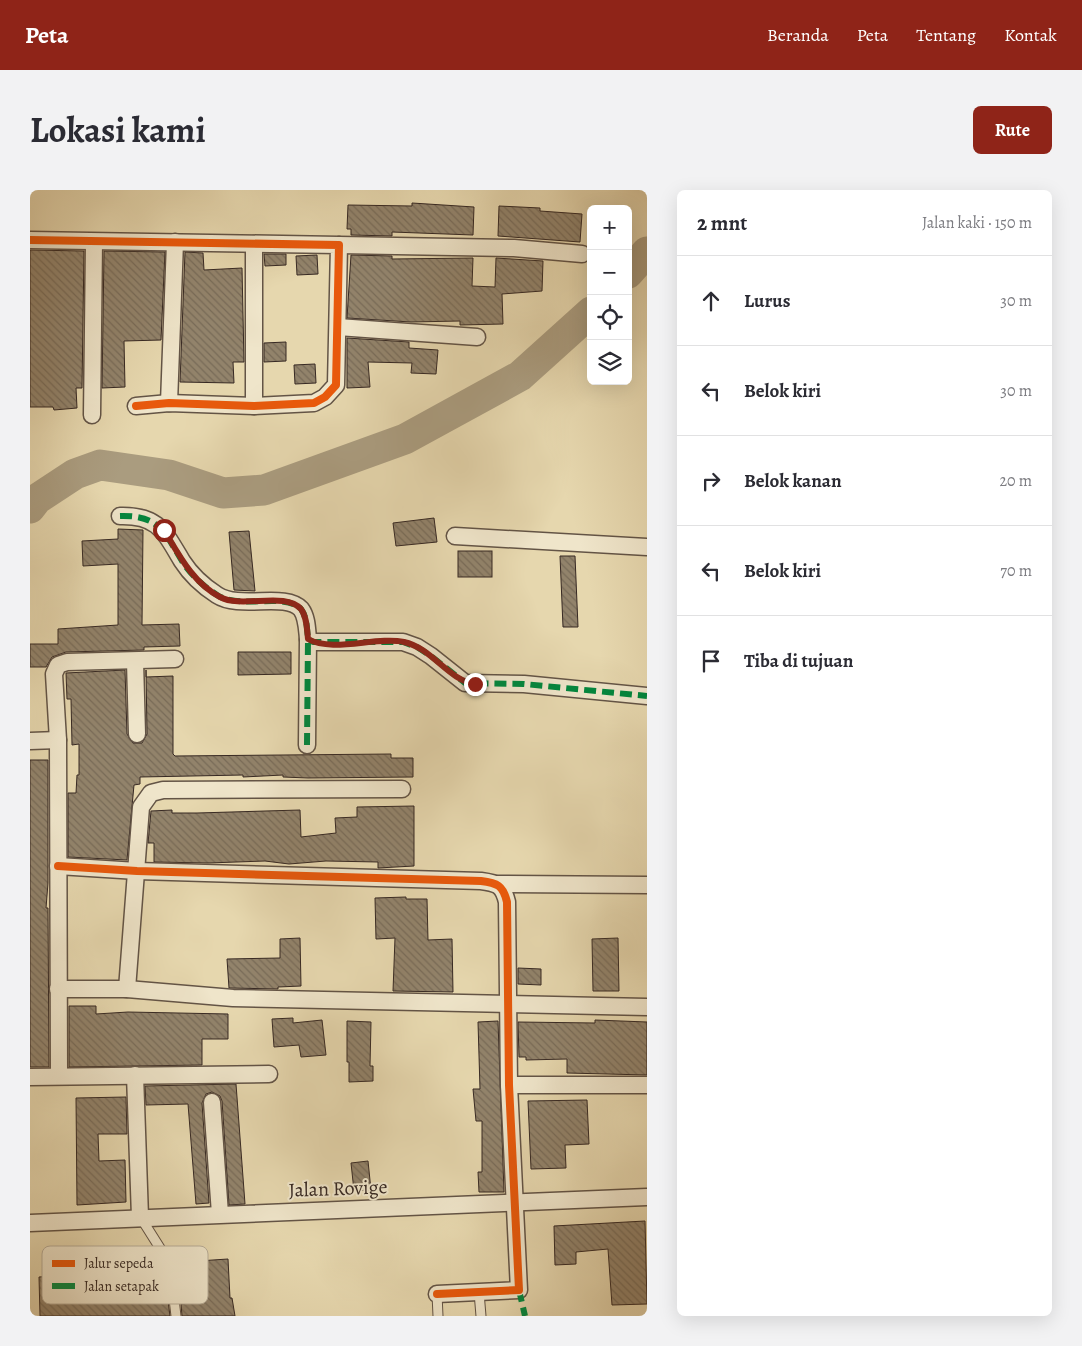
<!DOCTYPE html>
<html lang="id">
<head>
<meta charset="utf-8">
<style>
	:root { --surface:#fff; --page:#f2f2f3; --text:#2b2b33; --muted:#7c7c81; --line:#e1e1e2; --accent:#8f2418 }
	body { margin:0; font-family:Alegreya,serif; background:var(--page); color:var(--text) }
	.controls { position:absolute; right:15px; top:15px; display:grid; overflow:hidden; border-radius:8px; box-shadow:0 5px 20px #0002 }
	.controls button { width:45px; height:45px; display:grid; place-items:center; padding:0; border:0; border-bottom:1px solid var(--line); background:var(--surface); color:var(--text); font:25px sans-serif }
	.stop { position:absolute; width:15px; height:15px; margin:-11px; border:4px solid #8f2418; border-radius:50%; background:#fff }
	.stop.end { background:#8f2418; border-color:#fff; box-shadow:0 1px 5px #0008 }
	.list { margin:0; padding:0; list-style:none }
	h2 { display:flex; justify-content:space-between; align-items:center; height:65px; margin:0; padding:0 20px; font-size:21px }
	h2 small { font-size:16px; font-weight:400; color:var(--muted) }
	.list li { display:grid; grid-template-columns:32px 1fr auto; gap:15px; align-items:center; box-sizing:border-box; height:90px; padding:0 20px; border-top:1px solid var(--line) }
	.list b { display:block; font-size:19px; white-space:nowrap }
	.list em { font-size:16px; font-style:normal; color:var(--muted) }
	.icon { flex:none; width:28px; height:28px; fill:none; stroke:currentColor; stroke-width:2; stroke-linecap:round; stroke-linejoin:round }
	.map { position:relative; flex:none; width:617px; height:1126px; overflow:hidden; border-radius:8px }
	header { display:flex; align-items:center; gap:30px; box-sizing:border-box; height:70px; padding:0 25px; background:var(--accent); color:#fff }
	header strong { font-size:24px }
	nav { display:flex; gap:28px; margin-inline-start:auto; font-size:18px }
	.intro { display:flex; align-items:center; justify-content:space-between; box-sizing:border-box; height:120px; padding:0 30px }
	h1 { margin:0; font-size:35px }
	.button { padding:12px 22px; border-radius:8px; background:var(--accent); color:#fff; font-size:18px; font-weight:700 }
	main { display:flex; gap:30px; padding:0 30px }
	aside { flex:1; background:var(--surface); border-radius:8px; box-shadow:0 5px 20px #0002 }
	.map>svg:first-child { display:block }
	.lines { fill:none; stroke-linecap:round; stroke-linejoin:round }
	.river { stroke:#aa9c7f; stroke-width:31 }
	.building { fill:url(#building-back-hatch); stroke:#372923 }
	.lane-casing { stroke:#635446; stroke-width:11 }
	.street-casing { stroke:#635446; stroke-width:19 }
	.lane { stroke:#efe5ca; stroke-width:9 }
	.street { stroke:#efe5ca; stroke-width:16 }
	.quiet { stroke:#00873e; stroke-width:6; stroke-dasharray:12 6; stroke-linecap:butt }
	.cycleway-casing { stroke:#efe5ca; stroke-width:11 }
	.cycleway { stroke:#e8590c; stroke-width:8 }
	.route { stroke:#8f2418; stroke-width:6 }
	.labels { text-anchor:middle; stroke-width:4; stroke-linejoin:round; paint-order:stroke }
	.street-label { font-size:20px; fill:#372923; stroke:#efe5ca }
	.key { fill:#efe5ca; stroke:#b8ad98; stroke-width:1 }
	.key-label { font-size:14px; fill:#372923 }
</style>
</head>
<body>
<header>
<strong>Peta</strong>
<nav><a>Beranda</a><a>Peta</a><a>Tentang</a><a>Kontak</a></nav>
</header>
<div class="intro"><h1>Lokasi kami</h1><a class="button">Rute</a></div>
<main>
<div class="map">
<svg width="617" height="1126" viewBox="0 0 617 1126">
	<defs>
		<pattern id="building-back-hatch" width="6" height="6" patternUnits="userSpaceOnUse" patternTransform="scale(1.25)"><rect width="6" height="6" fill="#92836b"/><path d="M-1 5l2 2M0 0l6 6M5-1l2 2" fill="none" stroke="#786b58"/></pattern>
	</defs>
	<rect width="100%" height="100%" fill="#e6d7ae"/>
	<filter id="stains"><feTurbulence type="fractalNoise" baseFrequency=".004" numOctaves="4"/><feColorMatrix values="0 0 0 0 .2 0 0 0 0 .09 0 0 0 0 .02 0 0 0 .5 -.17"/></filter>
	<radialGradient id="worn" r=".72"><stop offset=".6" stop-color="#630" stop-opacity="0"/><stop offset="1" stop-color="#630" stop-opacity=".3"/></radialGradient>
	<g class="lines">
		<g class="river">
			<polyline points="598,83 617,62"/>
			<polyline points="0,318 7,309 45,284 70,275 139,285 193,303 234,300 375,249 490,186 561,122"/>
		</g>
	</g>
	<g class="building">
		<polygon points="382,13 444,17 443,45 362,42 362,46 321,45 321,39 317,39 318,15 382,16"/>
		<polygon points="469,16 510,18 510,21 552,24 550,52 468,46"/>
		<polygon points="0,60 54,61 52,198 46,198 47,218 24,220 23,217 0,217"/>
		<polygon points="74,61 135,62 131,150 94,151 95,197 72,198"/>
		<polygon points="155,62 173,63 174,80 212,78 214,172 203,172 204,193 150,192"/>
		<polygon points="234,64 256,64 256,75 235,76"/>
		<polygon points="287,65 288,84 267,85 266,66"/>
		<polygon points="321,65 362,66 362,69 443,68 442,96 465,97 466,68 513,71 512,101 472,104 473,134 430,135 430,131 381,132 317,128"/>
		<polygon points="317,148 379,152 379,158 408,160 406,184 381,183 382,173 338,172 340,197 317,198"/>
		<polygon points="256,152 256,171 234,172 234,153"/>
		<polygon points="285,174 286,193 265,194 264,175"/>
		<polygon points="404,328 407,352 366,356 363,333"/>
		<polygon points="88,339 113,340 112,435 149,434 150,456 114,457 114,460 36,462 22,467 16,477 0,477 0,454 28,454 28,439 88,435 88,374 53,376 52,351 88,349"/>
		<polygon points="219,341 225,401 204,400 199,342"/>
		<rect x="428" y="361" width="34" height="26"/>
		<polygon points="530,366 545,366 548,437 533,437"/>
		<polygon points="208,462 261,462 261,484 208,485"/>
		<polygon points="95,480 97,544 103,553 112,553 117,544 116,480 116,487 143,486 143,564 145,566 361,564 361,568 383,568 383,587 278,588 253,587 253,585 213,587 213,585 110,587 110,594 104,595 97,670 38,667 38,603 46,603 47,585 49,585 49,554 42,555 41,509 37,509 36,483"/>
		<polygon points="0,570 18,570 18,693 16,718 18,718 19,877 0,877"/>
		<polygon points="384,616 384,676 348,678 348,672 296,671 259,674 235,671 178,673 124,672 124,653 118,653 121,621 142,620 142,623 167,623 270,620 271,647 306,643 305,628 327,627 327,617"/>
		<polygon points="376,707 376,709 397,709 398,750 422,749 423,802 363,801 365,748 346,749 345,708"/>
		<polygon points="270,748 271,796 248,797 248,799 199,798 197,769 250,768 250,749"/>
		<polygon points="588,748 589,801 563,801 562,749"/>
		<polygon points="488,778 511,779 511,795 488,794"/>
		<polygon points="39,816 66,816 66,824 98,822 198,824 198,849 172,849 172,875 39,877"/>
		<polygon points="263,828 263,833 292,830 296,865 271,867 269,855 244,857 242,829"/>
		<polygon points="565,830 617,832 617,885 537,883 537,869 496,870 496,867 489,867 488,832 565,833"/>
		<polygon points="317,831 341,832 340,876 343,876 343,891 319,892 319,872 317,872"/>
		<polygon points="468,831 474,1002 449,1002 448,982 452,982 452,931 446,931 443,899 450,899 448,832"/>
		<polygon points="206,894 215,1014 199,1015 192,911 190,906 182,902 176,904 172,913 179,1013 166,1014 158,914 116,915 115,896"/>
		<polygon points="96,907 97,944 68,944 69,971 95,970 96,1012 47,1015 46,908"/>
		<polygon points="557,910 559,954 535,955 536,978 501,979 498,911"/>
		<polygon points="338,971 341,1000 324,1001 321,973"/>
		<polygon points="615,1031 617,1114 582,1115 578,1059 546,1062 546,1074 525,1075 524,1036"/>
		<polygon points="198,1069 200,1108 202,1108 205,1126 152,1126 151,1114 169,1112 168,1071"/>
		<polygon points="84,1082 85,1097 136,1095 140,1126 10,1126 9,1087"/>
	</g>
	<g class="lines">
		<g class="lane-casing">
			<g id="lane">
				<polyline points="111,1028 140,1074 146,1126"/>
				<polyline points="449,1102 451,1126"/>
				<polyline points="407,1104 408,1126"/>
			</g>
		</g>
		<g class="street-casing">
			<g id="street">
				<polyline points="0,50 309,55 306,195 295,207 284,213 224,216 139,213 106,216"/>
				<polyline points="309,55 484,58 552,64"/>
				<polyline points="308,137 447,147"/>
				<polyline points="139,213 145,52"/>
				<polyline points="224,216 224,54"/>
				<polyline points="62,225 64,52"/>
				<path d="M90 326C128 325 134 341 152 371 161 385 173 396 187 405 210 420 255 402 271 419 277 427 277 439 278 449L283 452H373L387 457 401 466 435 493 494 494 617 506"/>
				<polyline points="425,346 617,357"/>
				<polyline points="105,471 107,544"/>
				<polyline points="0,551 28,550"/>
				<polyline points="277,555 278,449"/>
				<path d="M28 676 107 681 451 691C467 693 473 695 477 712L479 895 489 1100 407 1104"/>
				<polyline points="467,694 617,695"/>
				<polyline points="28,799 97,799 203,808 617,817"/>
				<polyline points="97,799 111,617 121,603 133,600 372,599"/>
				<polyline points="29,885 28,550 24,484 28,475 37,472 145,469"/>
				<polyline points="105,885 110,1027"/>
				<polyline points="0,887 239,884"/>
				<polyline points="479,895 617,895"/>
				<polyline points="182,912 190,1024"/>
				<polyline points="0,1033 617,1007"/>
			</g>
		</g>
		<use href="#lane" class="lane"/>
		<use href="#street" class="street"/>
		<g class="quiet">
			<path d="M90 326C128 325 134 341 152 371 161 385 173 396 187 405 210 420 255 402 271 419 277 427 277 439 278 449L283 452H373L387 457 401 466 435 493 494 494 617 506"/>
			<polyline points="277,555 278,449"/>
			<polyline points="489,1100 495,1126"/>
		</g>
		<g class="cycleway-casing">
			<g id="cycleway">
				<polyline points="0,50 309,55 306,195 295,207 284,213 224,216 139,213 106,216"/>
				<path d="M28 676 107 681 451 691C467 693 473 695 477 712L479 895 489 1100 407 1104"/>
			</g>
		</g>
		<use href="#cycleway" class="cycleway"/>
	</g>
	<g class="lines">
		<path class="route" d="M134 340C149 365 163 393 190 407 212 419 255 401 271 419 277 427 277 440 278 449 303 463 346 446 374 452 402 458 418 490 445 494"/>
	</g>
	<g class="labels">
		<g class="street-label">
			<text transform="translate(308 998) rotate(-2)" y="7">Jalan Rovige</text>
		</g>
	</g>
	<rect x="12" y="1056" width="166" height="58" rx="8" class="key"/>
	<rect x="22" y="1070" width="23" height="7" fill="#e8590c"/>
	<rect x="22" y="1093" width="23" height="6" fill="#00873e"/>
	<g class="key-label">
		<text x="54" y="1078">Jalur sepeda</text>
		<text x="54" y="1101">Jalan setapak</text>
	</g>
	<rect width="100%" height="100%" filter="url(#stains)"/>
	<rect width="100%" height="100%" fill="url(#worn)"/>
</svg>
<div class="controls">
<button>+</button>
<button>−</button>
<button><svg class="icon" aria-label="locate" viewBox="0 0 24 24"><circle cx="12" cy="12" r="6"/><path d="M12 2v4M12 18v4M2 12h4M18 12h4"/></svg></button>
<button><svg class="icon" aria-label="layers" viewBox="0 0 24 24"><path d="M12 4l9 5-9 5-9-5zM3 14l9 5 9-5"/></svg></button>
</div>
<div class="stop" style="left:134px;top:340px"></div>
<div class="stop end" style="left:445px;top:494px"></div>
</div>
<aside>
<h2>2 mnt<small>Jalan kaki · 150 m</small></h2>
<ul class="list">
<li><svg class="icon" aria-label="ahead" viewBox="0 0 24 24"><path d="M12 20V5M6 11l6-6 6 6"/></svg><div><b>Lurus</b></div><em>30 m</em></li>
<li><svg class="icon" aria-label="left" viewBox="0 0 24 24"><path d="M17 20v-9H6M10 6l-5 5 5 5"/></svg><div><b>Belok kiri</b></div><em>30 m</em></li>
<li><svg class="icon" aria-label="right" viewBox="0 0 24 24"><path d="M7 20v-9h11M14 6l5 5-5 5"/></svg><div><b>Belok kanan</b></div><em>20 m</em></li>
<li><svg class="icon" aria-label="left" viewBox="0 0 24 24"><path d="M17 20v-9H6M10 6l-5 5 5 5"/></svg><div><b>Belok kiri</b></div><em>70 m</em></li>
<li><svg class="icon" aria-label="arrive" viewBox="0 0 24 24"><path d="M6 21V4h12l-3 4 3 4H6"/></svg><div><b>Tiba di tujuan</b></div></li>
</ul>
</aside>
</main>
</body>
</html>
